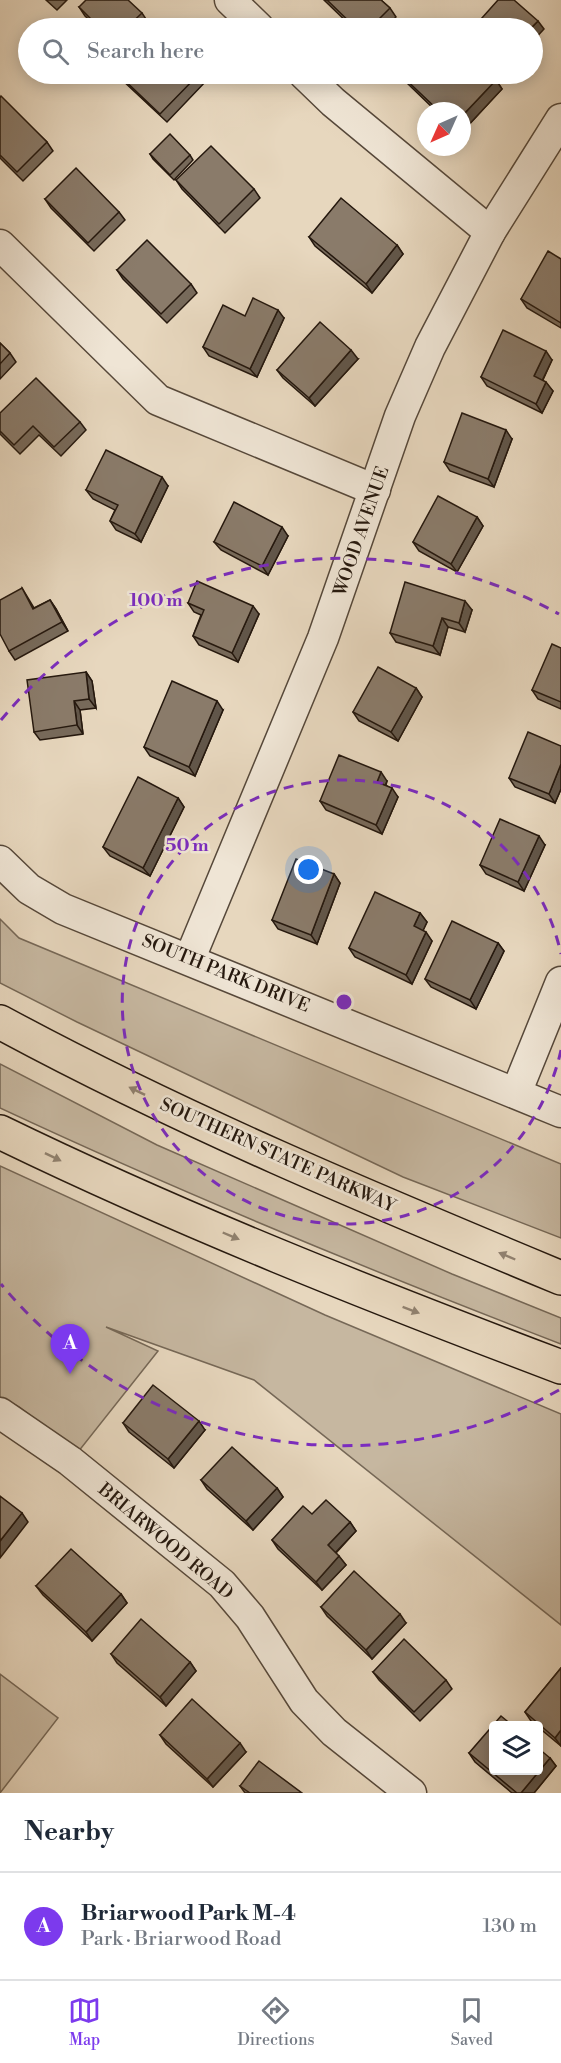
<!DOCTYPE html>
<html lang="en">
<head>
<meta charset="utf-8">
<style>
	:root { --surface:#fff; --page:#f6f6f7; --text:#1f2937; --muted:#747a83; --line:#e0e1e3; --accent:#7c3aed }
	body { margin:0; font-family:"Libre Bodoni",serif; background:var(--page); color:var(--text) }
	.controls { position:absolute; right:18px; bottom:18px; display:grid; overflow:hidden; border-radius:6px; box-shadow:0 3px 15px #0003 }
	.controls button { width:54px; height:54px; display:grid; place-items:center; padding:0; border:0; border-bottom:2px solid var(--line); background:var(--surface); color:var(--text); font:30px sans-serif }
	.compass { position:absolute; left:417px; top:102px; width:54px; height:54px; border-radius:50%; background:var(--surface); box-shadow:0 3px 15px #0003; rotate:225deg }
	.you { position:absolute; left:309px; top:870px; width:21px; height:21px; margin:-15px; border:4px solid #fff; border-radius:50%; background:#1a73e8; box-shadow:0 0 0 9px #1a73e833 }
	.badge { display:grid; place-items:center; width:39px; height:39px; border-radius:50%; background:var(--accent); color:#fff; font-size:20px; font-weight:700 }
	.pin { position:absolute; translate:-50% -50px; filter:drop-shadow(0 2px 3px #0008) }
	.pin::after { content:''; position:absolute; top:32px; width:21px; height:18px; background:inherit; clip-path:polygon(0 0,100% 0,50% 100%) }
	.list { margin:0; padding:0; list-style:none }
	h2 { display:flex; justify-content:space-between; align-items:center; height:78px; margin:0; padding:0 24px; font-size:26px }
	h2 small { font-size:20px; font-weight:400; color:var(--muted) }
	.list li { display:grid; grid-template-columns:39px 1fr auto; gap:18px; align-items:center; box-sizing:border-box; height:108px; padding:0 24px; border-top:2px solid var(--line) }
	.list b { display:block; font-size:22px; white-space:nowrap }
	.list p { margin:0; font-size:20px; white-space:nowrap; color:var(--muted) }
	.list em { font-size:20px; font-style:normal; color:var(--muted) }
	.icon { flex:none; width:33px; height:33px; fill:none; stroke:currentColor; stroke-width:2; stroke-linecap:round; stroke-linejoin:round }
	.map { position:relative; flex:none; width:561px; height:1793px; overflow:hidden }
	.search { position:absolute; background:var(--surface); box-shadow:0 3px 15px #0003; left:18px; right:18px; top:18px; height:66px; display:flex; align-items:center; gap:15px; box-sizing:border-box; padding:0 21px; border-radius:33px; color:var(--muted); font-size:22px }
	.sheet { height:186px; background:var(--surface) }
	nav { display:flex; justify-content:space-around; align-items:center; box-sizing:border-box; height:84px; border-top:2px solid var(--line); background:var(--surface); font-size:16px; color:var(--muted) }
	nav a { display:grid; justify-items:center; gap:3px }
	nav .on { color:var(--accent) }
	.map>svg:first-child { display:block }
	.green { fill:#c6b7a0; stroke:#766857; stroke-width:1.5 }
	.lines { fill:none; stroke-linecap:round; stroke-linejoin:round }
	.minor-casing { stroke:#56483a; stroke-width:33 }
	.motorway-casing { stroke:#25180e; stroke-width:36 }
	.minor { stroke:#efe5d5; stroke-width:30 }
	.motorway { stroke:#e7d7be; stroke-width:33 }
	.wall { fill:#776a5b; stroke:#25180e; stroke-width:1.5 }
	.shaded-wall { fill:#61564a; stroke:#25180e; stroke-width:1.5 }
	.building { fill:#8a7b6a; stroke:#25180e; stroke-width:1.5 }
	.oneway { fill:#90816f }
	.ring { fill:none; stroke:#7b2cbf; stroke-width:3; stroke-dasharray:10 8 }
	.labels { text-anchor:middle; stroke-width:5; stroke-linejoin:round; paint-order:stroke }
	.street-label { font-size:18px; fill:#25180e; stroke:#efe5d5 }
	.centre { fill:#7b2cbf; stroke:#efe5d5; stroke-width:3 }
	.ring-label { font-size:18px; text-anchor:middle; font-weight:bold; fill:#7b2cbf; stroke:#efe5d5; stroke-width:5; stroke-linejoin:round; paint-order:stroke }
</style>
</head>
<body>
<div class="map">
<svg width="561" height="1793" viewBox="0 0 561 1793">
	<rect width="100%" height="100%" fill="#e7d7be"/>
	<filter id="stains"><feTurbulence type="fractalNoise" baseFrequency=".00333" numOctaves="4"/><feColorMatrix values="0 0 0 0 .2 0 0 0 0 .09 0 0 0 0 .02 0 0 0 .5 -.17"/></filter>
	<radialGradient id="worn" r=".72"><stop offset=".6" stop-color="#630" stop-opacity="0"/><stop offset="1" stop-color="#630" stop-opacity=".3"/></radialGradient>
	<g class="green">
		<polygon points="0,919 19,938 561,1164 561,1238 403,1177 77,1022 0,983"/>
		<path d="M0 1064 157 1145 452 1274 561 1318V1344C371 1271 184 1194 0 1108Z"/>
		<polygon points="0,1166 325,1315 561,1414 561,1625 254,1380 106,1327 158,1351 78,1452 19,1407 0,1397"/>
		<polygon points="0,1674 58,1718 0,1793"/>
	</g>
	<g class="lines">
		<g class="minor-casing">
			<g id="minor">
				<polyline points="230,0 259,28"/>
				<polyline points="304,74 333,102 490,232"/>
				<polyline points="0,245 158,400 375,490"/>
				<polyline points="0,861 29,889 63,909 561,1112"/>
				<polyline points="190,958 323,638 400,416 430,347 490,232 561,119"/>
				<polyline points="516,1093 561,982"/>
				<polyline points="0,1413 70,1461 222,1584 250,1617 304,1701 334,1732 411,1793"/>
			</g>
		</g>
		<g class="motorway-casing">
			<g id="motorway">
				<path d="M0 1022C181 1120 371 1199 561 1278"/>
				<path d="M0 1132C183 1221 371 1295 561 1367"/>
			</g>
		</g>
		<use href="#minor" class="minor"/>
		<use href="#motorway" class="motorway"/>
	</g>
	<g class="wall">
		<polygon points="46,0 67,0 57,10"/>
		<polygon points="324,0 381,0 390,8 396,17 385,28 353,28"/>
		<polygon points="79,7 142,13 148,22 141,28 98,28 85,16"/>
		<polygon points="117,74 204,74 208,79 167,122 120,78"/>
		<polygon points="400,74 496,80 502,89 462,132 462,111 436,111 406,82"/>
		<polygon points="0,98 47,142 53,151 23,181 0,158"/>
		<polygon points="150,154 190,155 193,160 174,180 153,159"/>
		<polygon points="176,180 254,189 260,198 225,233 182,189"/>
		<polygon points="45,199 119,212 125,220 94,251 51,208"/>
		<polygon points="309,237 397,245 403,254 372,293 315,246"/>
		<polygon points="561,259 561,328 527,308 521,299"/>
		<polygon points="117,270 191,284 197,293 167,323 123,279"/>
		<polygon points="245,316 284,318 257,377 209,356 203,347"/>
		<polygon points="0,343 10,353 16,362 0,379"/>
		<polygon points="358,359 315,406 283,378 277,370"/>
		<polygon points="552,360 543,380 553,391 542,413 487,386 481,377"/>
		<polygon points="0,413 80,422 86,430 61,456 39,435 20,454 0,434"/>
		<polygon points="512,439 494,487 450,471 444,462"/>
		<polygon points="168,486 141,542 116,530 110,521 115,510 93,499 86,490"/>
		<polygon points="477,517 483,526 457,572 419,551 413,542"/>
		<polygon points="288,536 268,575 221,550 214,542"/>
		<polygon points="22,588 34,608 50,600 56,609 68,631 15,660 9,651"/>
		<polygon points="188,603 259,614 238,662 199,645 193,636 201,615 194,612"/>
		<polygon points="472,610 465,632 448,627 440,655 396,642 390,633"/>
		<polygon points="561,648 561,709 538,699 532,690"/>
		<polygon points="86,672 92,681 96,708 80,710 83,734 40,740 34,732"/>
		<polygon points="416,688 422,697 398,741 359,721 353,712"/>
		<polygon points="223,710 195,776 150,756 144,747"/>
		<polygon points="561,746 561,789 555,803 515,787 509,778"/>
		<polygon points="387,781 386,785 398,797 382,834 326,810 320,801"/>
		<polygon points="178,798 184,807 150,876 110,856 103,847"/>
		<polygon points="545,845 524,891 486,874 480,865"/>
		<polygon points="334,874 340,883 317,944 278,929 272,920"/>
		<polygon points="420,913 427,922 423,930 432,941 412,984 355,957 349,948"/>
		<polygon points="498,943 504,951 476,1009 431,987 425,979"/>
		<polygon points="123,1423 205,1430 174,1468 129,1432"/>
		<polygon points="201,1480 277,1488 283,1497 253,1530 207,1489"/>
		<polygon points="312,1514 350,1522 356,1531 336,1553 346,1565 322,1590 278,1549 272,1540"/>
		<polygon points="36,1586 121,1594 127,1603 92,1641 43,1595"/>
		<polygon points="321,1607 406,1623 372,1659 327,1616"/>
		<polygon points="111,1654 190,1662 196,1671 166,1706 117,1663"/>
		<polygon points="561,1668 561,1746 538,1727 538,1725 536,1725 531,1721 525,1712"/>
		<polygon points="373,1672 446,1680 452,1689 420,1721 379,1680"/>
		<polygon points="160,1735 246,1752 213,1787 166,1744"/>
		<polygon points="469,1753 550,1758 556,1766 534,1793 512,1793 475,1762"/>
		<polygon points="240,1786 302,1793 245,1793"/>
	</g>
	<g class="shaded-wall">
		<polygon points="538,21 544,29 532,42 532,28 531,28"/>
		<polygon points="496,80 502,89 462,132 462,116"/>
		<polygon points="397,245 403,254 372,293 366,284"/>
		<polygon points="278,310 284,318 257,377 250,369"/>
		<polygon points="351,350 358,359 315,406 309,398"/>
		<polygon points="546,351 552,360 540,385 534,376"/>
		<polygon points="546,382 553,391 542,413 536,404"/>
		<polygon points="506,430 512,439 494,487 488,479"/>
		<polygon points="162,477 168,486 141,542 135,534"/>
		<polygon points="477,517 483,526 457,572 451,564"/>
		<polygon points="282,527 288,536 268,575 262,566"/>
		<polygon points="50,600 56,609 68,631 62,622"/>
		<polygon points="465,601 472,610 465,632 459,623"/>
		<polygon points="253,606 259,614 238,662 232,653"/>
		<polygon points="442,618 448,627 440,655 433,646"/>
		<polygon points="86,672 92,681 96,708 89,699"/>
		<polygon points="416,688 422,697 398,741 391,732"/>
		<polygon points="74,701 80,710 83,734 77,725"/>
		<polygon points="217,701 223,710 195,776 189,767"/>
		<polygon points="561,764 561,789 555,803 549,794"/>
		<polygon points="381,772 387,781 383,790 377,782"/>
		<polygon points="392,788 398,797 382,834 376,825"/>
		<polygon points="178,798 184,807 150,876 143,868"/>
		<polygon points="539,836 545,845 524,891 518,882"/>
		<polygon points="334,874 340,883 317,944 311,935"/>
		<polygon points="420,913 427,922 421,935 414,926"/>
		<polygon points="426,932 432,941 412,984 406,975"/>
		<polygon points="498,943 504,951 476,1009 470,1000"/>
		<polygon points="199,1421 205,1430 174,1468 168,1459"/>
		<polygon points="277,1488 283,1497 253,1530 246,1521"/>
		<polygon points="22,1513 28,1522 0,1558 0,1541"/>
		<polygon points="350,1522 356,1531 334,1554 328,1545"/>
		<polygon points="339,1556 346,1565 322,1590 316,1582"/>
		<polygon points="121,1594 127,1603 92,1641 86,1632"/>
		<polygon points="400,1614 406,1623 372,1659 366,1650"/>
		<polygon points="190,1662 196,1671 166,1706 160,1697"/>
		<polygon points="561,1730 561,1746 555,1738"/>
		<polygon points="240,1743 246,1752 213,1787 207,1779"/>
		<polygon points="550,1758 556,1766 534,1793 521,1793"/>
	</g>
	<g class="building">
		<polygon points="86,0 128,0 142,13 126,28 100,28 79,7"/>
		<polygon points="327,0 381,0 390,8 370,28 356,28"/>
		<polygon points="498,0 514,0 538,21 531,28 473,28"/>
		<polygon points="118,74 199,74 160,114"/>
		<polygon points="400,74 489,74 496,80 462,116 462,111 439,111"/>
		<polygon points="1,96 47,142 17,172 0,155 0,98"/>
		<polygon points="170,134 190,155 170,175 150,154"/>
		<polygon points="211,146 254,189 219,224 176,180"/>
		<polygon points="76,168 119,212 88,243 45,199"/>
		<polygon points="341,198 397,245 366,284 309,237"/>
		<polygon points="147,240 191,284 161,314 117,270"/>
		<polygon points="548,251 561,259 561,323 521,299"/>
		<polygon points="253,298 278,310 250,369 203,347 223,305 245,316"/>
		<polygon points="320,322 351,350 309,398 277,370"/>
		<polygon points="503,330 546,351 534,376 546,382 536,404 481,377"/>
		<polygon points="0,343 10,353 0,364"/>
		<polygon points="36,378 80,422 54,447 33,426 14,445 0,431 0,413"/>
		<polygon points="462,413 506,430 488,479 444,462"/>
		<polygon points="106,450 162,477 135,534 110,521 118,505 86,490"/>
		<polygon points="438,496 477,517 451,564 413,542"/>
		<polygon points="234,502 282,527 262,566 214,542"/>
		<polygon points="197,581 253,606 232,653 193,636 204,610 188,603"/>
		<polygon points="405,582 465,601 459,623 442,618 433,646 390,633"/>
		<polygon points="22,588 33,609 50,600 62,622 9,651 0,634 0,600"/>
		<polygon points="552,644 561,648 561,702 532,690"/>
		<polygon points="378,667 416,688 391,732 353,712"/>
		<polygon points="86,672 89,699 74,701 77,725 34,732 27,680"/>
		<polygon points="172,681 217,701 189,767 144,747"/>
		<polygon points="528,732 561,746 561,764 549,794 509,778"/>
		<polygon points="339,755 381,772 377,782 392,788 376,825 320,801"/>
		<polygon points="138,777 178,798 143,868 103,847"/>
		<polygon points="500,819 539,836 518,882 480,865"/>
		<polygon points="296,859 334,874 311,935 272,920"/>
		<polygon points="375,892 420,913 414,926 426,932 406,975 349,948"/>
		<polygon points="452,921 498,943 470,1000 425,979"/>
		<polygon points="153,1385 199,1421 168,1459 123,1423"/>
		<polygon points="232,1447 277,1488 246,1521 201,1480"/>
		<polygon points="0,1496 22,1513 0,1541"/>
		<polygon points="326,1500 350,1522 328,1545 339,1556 316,1582 272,1540 303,1506 312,1514"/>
		<polygon points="71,1549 121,1594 86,1632 36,1586"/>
		<polygon points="354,1571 400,1614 366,1650 321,1607"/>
		<polygon points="141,1619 190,1662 160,1697 111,1654"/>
		<polygon points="404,1639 446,1680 414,1712 373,1672"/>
		<polygon points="561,1668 561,1730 555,1738 525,1712"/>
		<polygon points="192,1699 240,1743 207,1779 160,1735"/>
		<polygon points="501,1716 512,1725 494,1725 494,1770 538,1770 538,1748 550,1758 521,1793 517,1793 469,1753"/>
		<polygon points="259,1761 302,1793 250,1793 240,1786"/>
	</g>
	<defs><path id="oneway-solid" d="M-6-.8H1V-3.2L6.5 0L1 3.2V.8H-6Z" transform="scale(1.5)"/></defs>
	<g class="oneway">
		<use href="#oneway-solid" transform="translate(137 1091) rotate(-154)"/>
		<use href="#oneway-solid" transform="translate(53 1157) rotate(26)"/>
		<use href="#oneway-solid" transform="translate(231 1236) rotate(23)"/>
		<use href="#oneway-solid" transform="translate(507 1256) rotate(-157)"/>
		<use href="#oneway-solid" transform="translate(411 1310) rotate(21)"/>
	</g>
	<g class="ring">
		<path d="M561 1050A222 222 0 1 1 561 954"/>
		<path d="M559 1390A444 444 0 0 1 1 1284M1 720A444 444 0 0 1 559 614"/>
	</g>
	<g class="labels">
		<g class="street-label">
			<text transform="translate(361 531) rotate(-71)" y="6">WOOD AVENUE</text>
			<text transform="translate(226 973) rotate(22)" y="6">SOUTH PARK DRIVE</text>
			<text transform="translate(278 1155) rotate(24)" y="6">SOUTHERN STATE PARKWAY</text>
			<text transform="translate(166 1541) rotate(40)" y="6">BRIARWOOD ROAD</text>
		</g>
	</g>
	<circle cx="344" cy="1002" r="9" class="centre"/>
	<g class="ring-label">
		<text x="156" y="606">100 m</text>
		<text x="187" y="851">50 m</text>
	</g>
	<rect width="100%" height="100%" filter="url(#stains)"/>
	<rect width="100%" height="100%" fill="url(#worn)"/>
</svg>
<div class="controls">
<button><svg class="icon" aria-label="layers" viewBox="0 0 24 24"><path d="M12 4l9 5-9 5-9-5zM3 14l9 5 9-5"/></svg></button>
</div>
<svg class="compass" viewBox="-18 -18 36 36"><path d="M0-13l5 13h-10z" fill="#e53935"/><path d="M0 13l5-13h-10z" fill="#747a83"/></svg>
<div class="you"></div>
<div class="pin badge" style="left:70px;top:1374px">A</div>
<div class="search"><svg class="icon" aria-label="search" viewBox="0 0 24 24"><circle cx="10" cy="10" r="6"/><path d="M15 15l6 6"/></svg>Search here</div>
</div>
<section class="sheet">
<h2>Nearby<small></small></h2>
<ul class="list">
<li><span class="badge">A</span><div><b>Briarwood Park M-4</b><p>Park · Briarwood Road</p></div><em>130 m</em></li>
</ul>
</section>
<nav>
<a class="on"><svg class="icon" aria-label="map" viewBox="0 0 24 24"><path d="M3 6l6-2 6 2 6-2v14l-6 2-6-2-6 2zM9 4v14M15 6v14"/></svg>Map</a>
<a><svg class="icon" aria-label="directions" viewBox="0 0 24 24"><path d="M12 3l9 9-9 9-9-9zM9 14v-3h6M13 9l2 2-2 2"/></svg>Directions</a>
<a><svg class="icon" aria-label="saved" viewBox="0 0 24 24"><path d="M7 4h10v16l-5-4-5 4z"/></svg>Saved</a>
</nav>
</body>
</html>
